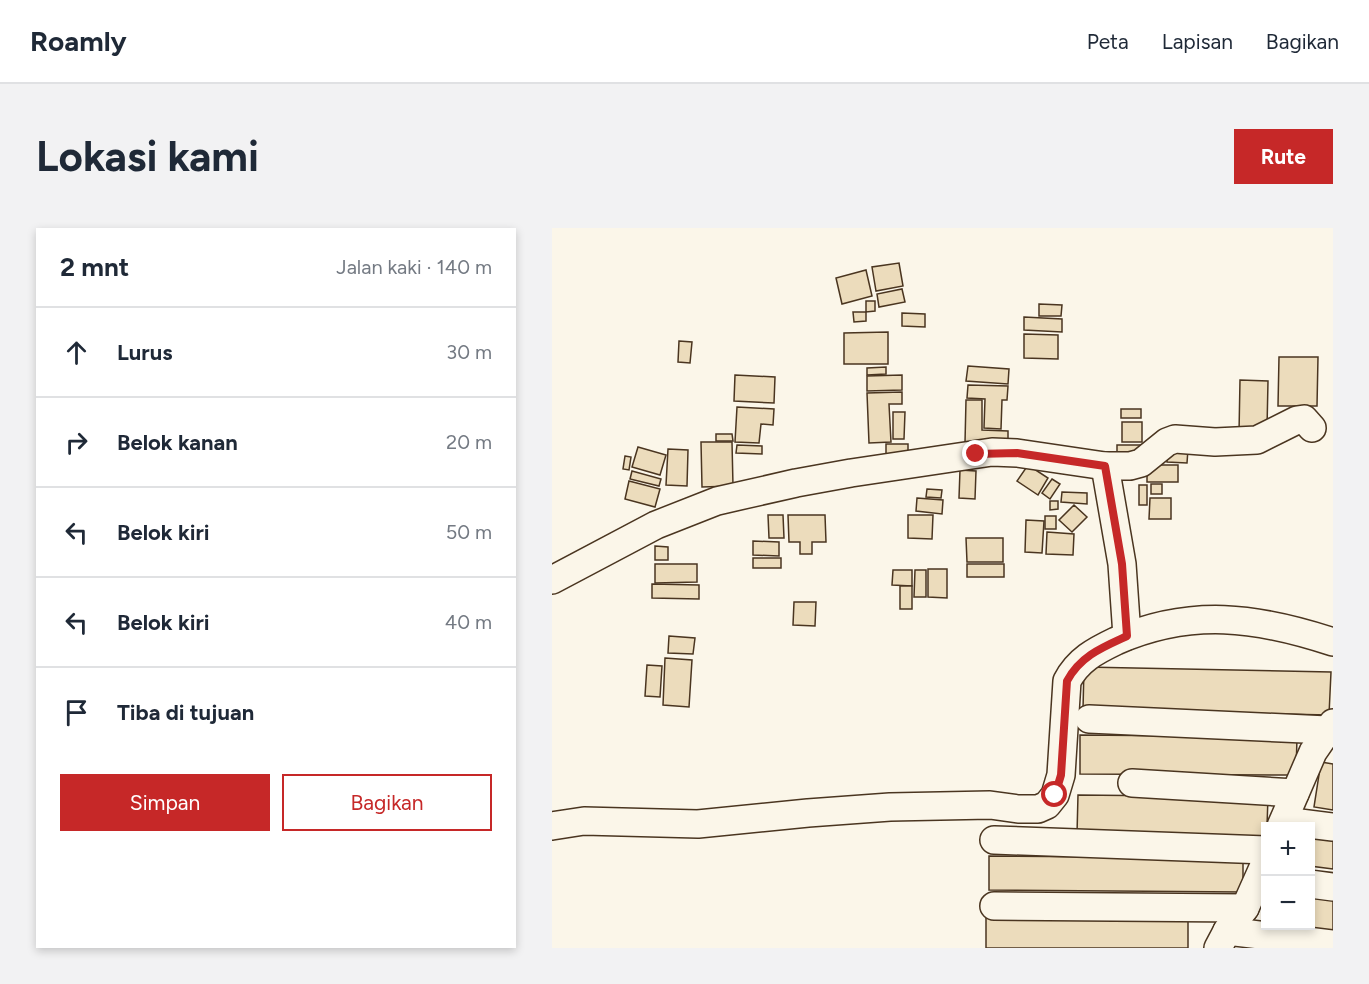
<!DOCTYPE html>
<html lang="id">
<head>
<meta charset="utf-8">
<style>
	:root { --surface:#fff; --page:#f2f2f3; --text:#1f2937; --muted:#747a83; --line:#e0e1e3; --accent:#c62828 }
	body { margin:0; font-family:Figtree,sans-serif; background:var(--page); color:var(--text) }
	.controls { position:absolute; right:18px; bottom:18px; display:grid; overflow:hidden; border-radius:0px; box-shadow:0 3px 9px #0003 }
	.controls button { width:54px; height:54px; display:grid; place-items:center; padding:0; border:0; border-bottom:2px solid var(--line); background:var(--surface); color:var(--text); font:30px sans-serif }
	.stop { position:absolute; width:18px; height:18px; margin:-14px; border:4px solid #c62828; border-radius:50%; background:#fff }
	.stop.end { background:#c62828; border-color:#fff; box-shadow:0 2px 6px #0008 }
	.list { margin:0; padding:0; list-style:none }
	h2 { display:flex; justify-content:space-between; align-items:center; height:78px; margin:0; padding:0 24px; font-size:26px }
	h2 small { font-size:20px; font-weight:400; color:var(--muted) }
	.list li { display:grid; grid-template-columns:39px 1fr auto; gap:18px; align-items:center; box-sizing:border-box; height:90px; padding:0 24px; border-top:2px solid var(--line) }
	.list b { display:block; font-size:22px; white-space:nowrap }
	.list em { font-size:20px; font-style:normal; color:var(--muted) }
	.actions { display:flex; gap:12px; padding:18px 24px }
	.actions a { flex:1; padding:14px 0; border:2px solid var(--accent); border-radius:0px; text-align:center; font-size:21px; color:var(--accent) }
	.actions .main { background:var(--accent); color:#fff }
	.icon { flex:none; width:33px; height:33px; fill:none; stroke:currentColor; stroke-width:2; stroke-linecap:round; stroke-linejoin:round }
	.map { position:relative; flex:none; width:781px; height:720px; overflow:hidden; border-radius:0px }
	header { display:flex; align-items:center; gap:36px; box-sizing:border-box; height:84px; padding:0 30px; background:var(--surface); border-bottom:2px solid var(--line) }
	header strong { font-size:28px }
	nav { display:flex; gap:33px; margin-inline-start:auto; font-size:21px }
	.intro { display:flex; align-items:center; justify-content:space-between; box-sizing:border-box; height:144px; padding:0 36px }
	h1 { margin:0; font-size:42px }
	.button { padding:15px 27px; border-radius:0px; background:var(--accent); color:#fff; font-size:21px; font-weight:700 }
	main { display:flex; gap:36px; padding:0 36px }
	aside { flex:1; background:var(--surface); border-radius:0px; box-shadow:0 3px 9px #0003 }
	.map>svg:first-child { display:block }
	.building { fill:#ecdcbc; stroke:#4a3520; stroke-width:1.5 }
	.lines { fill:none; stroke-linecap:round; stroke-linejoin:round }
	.minor-casing { stroke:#4a3520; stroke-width:30 }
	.minor { stroke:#fbf6e9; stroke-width:27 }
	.route { stroke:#c62828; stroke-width:8 }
</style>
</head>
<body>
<header>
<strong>Roamly</strong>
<nav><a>Peta</a><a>Lapisan</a><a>Bagikan</a></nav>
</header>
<div class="intro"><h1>Lokasi kami</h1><a class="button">Rute</a></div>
<main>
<aside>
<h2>2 mnt<small>Jalan kaki · 140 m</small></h2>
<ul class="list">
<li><svg class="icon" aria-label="ahead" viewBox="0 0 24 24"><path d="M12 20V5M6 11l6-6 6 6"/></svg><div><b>Lurus</b></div><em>30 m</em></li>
<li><svg class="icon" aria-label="right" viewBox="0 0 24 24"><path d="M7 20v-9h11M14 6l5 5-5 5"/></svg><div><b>Belok kanan</b></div><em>20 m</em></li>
<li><svg class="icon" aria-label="left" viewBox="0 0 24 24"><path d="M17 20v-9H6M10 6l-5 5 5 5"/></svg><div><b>Belok kiri</b></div><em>50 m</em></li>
<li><svg class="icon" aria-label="left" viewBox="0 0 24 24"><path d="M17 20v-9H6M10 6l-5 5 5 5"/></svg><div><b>Belok kiri</b></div><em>40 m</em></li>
<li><svg class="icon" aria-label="arrive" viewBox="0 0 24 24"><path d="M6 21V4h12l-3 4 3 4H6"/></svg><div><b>Tiba di tujuan</b></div></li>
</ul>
<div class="actions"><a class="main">Simpan</a><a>Bagikan</a></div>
</aside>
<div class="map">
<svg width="781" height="720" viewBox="0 0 781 720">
	<rect width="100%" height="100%" fill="#fbf6e9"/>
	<g class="building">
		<polygon points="347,35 351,58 324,63 320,39"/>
		<polygon points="314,42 320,68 290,76 284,50"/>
		<polygon points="350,61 353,74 327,79 325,66"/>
		<polygon points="314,73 323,73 323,83 314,84"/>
		<polygon points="487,76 510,77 509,88 487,88"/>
		<polygon points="301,84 314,84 314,93 302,94"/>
		<polygon points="350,85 373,86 373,99 350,98"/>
		<polygon points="472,89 510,91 510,104 472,102"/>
		<polygon points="336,104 336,136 292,136 292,105"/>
		<polygon points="472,106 506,107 506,131 472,130"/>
		<polygon points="127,113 140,114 138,135 126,134"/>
		<polygon points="727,129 766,129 765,178 726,178"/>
		<polygon points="416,138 457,141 456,156 414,153"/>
		<polygon points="334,139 334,146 315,147 315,140"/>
		<polygon points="183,147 223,149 222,175 182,173"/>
		<polygon points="350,147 350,162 315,163 315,148"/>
		<polygon points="688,152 716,153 715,200 687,205"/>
		<polygon points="416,157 456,158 455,172 450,172 449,201 432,200 433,171 415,170"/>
		<polygon points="350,164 350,176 337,176 339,214 317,215 315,165"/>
		<polygon points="414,172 430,172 430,202 456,203 456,215 413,215"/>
		<polygon points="185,179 222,181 221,197 209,196 207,215 183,214"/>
		<rect x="569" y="181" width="20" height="9"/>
		<polygon points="341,184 353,184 352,211 341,211"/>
		<rect x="570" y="194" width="20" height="20"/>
		<polygon points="164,206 180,206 181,213 164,213"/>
		<polygon points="149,214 180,214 181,258 150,259"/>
		<polygon points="334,216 356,216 356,226 334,227"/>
		<polygon points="185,217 210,218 210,226 184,225"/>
		<rect x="565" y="217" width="25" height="14"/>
		<polygon points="86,219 114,227 108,247 80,239"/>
		<polygon points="615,220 636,221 635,235 615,234"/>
		<polygon points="116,221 136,222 135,258 114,257"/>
		<polygon points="73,228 79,229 77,242 71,241"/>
		<polygon points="476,237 496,250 486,267 465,253"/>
		<rect x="595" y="237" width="31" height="17"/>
		<polygon points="408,242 424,243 423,271 407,270"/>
		<polygon points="80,243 109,251 107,258 78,251"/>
		<polygon points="500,251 508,256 498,271 490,265"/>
		<polygon points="77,253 108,261 103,279 73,271"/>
		<rect x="599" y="256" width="11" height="10"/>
		<rect x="587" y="257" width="8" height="20"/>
		<polygon points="375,261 390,262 389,270 374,269"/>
		<polygon points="510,264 535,265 535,276 509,274"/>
		<polygon points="365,270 391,272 390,286 364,283"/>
		<polygon points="598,270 619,270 619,291 597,291"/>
		<polygon points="498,273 506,273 506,281 498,282"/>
		<polygon points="522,277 535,289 520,304 507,292"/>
		<polygon points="216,287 231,287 232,310 217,310"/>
		<polygon points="236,287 273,287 274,314 260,314 260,326 248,326 248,314 237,314"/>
		<polygon points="356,287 381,287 380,311 356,310"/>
		<rect x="493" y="288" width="11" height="13"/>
		<polygon points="474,292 492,293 490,325 473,324"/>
		<polygon points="495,304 522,306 521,327 494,326"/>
		<polygon points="414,310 451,310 451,334 415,334"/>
		<polygon points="201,313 227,314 227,328 201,327"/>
		<polygon points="103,318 116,319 116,332 103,332"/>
		<rect x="201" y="330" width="28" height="10"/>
		<polygon points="103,336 145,336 145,354 103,355"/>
		<rect x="415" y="336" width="37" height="13"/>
		<polygon points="376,341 395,341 395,370 376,369"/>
		<polygon points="341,342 360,342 360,358 340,357"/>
		<polygon points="363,342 374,342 374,369 362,369"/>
		<polygon points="100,356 147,357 147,371 100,370"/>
		<rect x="348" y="358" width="12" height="23"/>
		<polygon points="242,374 264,374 263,398 241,397"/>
		<polygon points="117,408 143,410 141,426 116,425"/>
		<polygon points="113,430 140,432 137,479 111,477"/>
		<polygon points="95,437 110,438 108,469 93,468"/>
		<polygon points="532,439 779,444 777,487 531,482"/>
		<polygon points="528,507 745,509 744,547 528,546"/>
		<polygon points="769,534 781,536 781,582 762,579"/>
		<polygon points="526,567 716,569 715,598 714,598 714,608 525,606"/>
		<polygon points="758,602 781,605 781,641 758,638"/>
		<polygon points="437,628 691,630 691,664 437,662"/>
		<polygon points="758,662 781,666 781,708 718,698 758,698"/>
		<rect x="434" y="687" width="202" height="33"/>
	</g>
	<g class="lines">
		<g class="minor-casing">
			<g id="minor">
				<polyline points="553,238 570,336 575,408"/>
				<polyline points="0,352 104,297 165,273 244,255 299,245 440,224 465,225 553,238 578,238 589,235 615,214 623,211 663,214 705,212 745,192 752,191 760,200"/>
				<polyline points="537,491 775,502"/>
				<polyline points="580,555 743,565"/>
				<polyline points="732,593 781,599"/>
				<path d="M0 598 32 593 146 596 256 585 338 579 438 577 466 581H486L495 577 503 567 509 547 515 453C526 432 543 423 564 413 639 380 705 389 781 414"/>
				<polyline points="729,598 761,524 781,495"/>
				<polyline points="442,612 714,622"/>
				<polyline points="758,656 781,659"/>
				<polyline points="442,678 693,680"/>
				<polyline points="675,703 781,716"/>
				<polyline points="666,720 675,703 693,680 714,633"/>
			</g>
		</g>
		<use href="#minor" class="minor"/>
	</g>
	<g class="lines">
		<path class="route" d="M424 226 465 225 553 238 570 336 575 408C551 419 528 428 515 453L509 547 503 567"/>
	</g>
</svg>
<div class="controls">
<button>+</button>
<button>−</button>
</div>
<div class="stop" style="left:503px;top:567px"></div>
<div class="stop end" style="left:424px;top:226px"></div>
</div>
</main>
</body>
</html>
